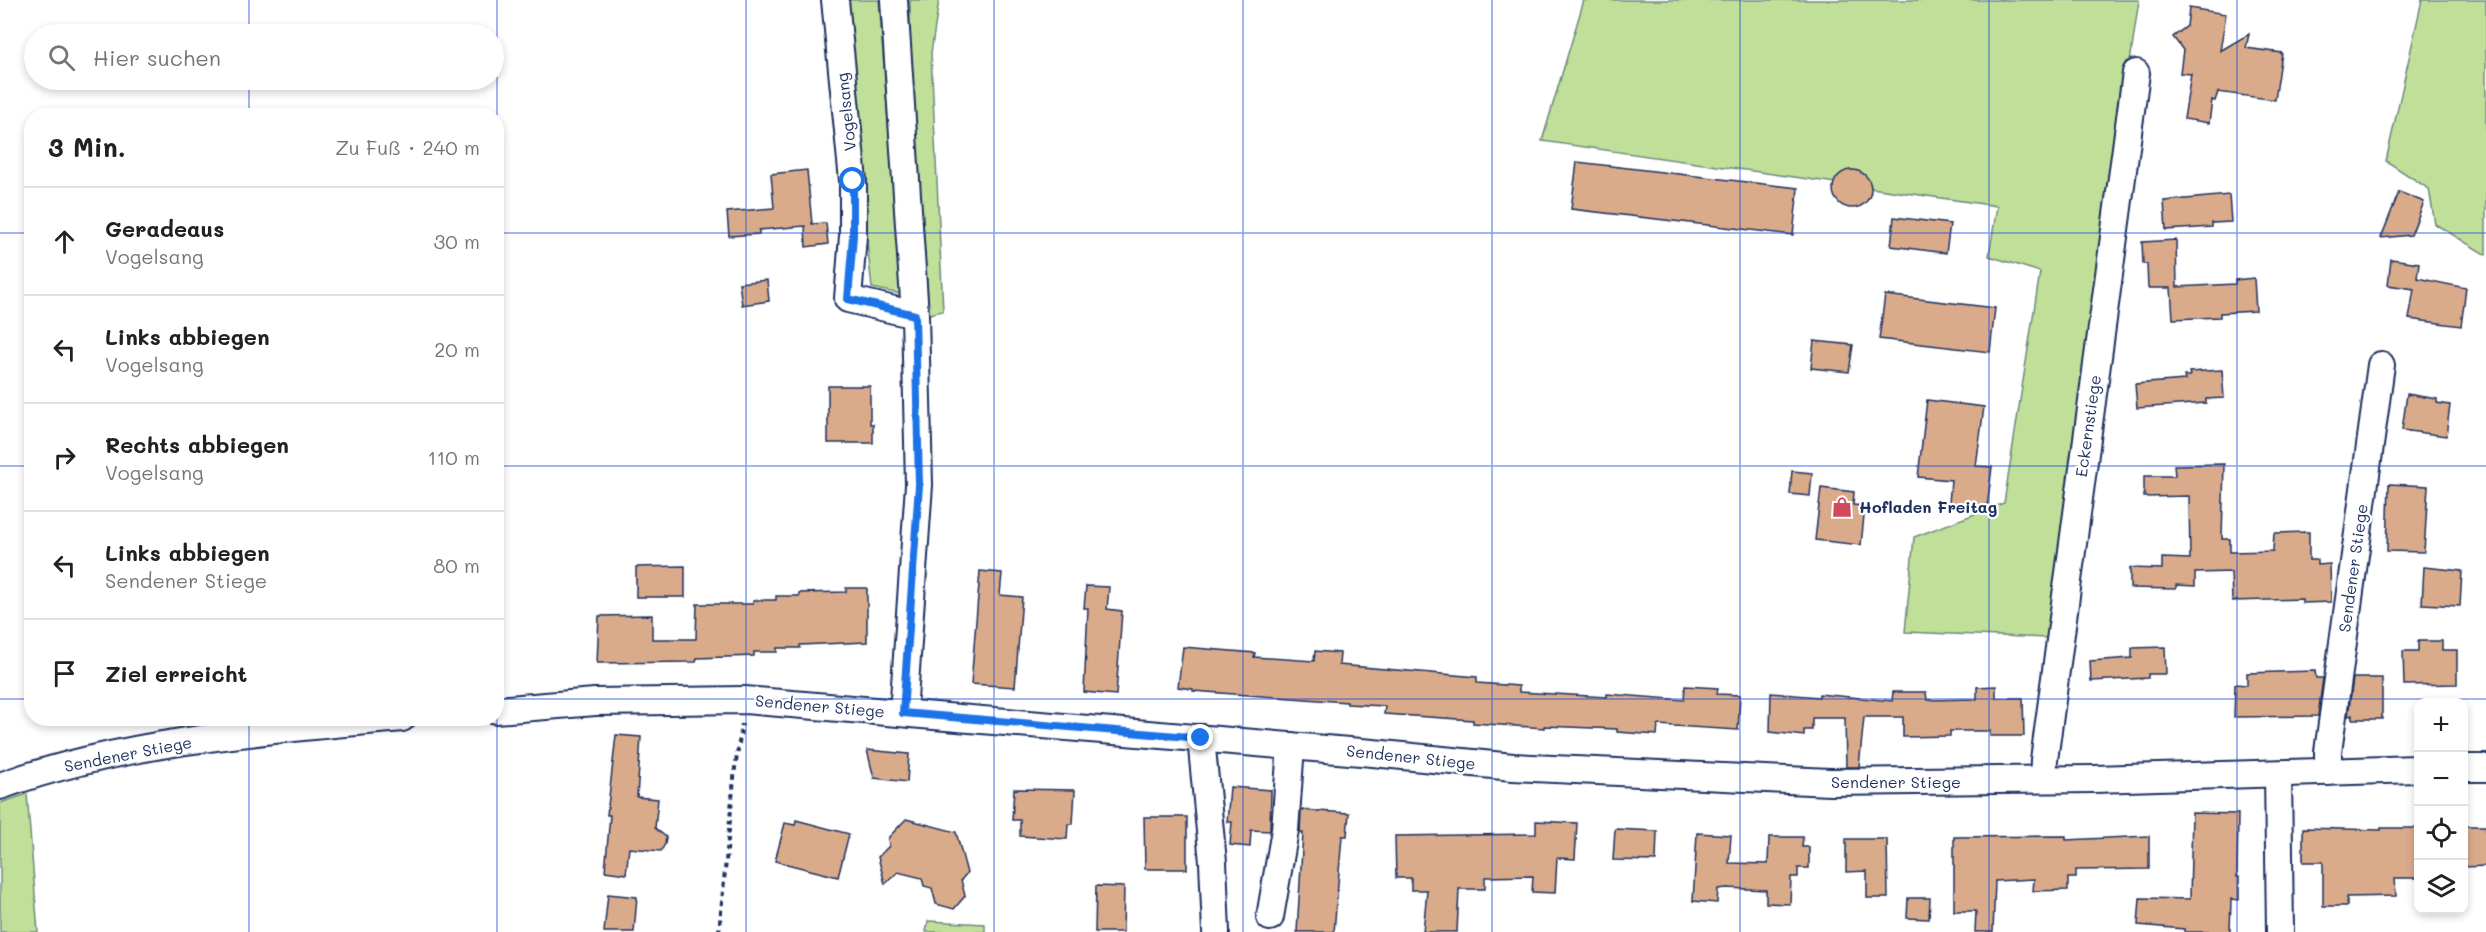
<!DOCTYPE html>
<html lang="de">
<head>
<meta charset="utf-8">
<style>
	:root { --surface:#fff; --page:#f2f2f2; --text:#202124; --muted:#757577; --line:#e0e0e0 }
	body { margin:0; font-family:Mali,sans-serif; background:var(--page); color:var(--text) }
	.controls { position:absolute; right:18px; bottom:18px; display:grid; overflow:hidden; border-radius:12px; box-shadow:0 3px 9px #0003 }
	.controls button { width:54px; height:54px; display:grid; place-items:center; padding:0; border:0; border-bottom:2px solid var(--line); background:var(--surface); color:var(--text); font:30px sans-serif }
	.stop { position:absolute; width:18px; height:18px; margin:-14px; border:4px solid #1a73e8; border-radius:50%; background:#fff }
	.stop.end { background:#1a73e8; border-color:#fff; box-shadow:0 2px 6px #0008 }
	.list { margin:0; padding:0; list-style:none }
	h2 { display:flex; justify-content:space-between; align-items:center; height:78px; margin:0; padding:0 24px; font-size:26px }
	h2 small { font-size:20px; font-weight:400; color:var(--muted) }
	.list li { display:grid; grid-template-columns:39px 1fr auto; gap:18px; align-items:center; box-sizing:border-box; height:108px; padding:0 24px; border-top:2px solid var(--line) }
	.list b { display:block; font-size:22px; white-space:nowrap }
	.list p { margin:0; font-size:20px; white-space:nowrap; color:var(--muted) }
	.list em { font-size:20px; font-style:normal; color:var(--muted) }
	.icon { flex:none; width:33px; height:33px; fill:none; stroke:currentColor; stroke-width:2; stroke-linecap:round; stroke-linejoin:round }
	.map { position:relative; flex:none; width:2486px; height:932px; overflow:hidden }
	.search { position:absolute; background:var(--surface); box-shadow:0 3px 9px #0003; left:24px; top:24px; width:480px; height:66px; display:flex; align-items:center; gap:15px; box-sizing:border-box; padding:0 21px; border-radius:33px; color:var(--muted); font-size:22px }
	.panel { position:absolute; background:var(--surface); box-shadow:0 3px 9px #0003; left:24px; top:108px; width:480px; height:618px; border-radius:24px }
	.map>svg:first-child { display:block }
	.green { fill:#c0e099; stroke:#6e887c; stroke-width:1.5 }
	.building { fill:#d9ab8a; stroke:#1b2f5e; stroke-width:1.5 }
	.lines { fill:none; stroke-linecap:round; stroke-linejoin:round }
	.minor-casing { stroke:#1b2f5e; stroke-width:30 }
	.path { stroke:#1b2f5e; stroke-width:4; stroke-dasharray:4.5 4.5; stroke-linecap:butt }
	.minor { stroke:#fff; stroke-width:26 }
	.route { stroke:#1a73e8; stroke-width:8 }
	.grid { fill:none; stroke:#1d4ed8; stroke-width:1.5; stroke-opacity:0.55 }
	.labels { text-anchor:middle; stroke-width:4.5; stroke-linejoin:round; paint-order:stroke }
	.street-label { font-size:16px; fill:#1b2f5e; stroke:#fff }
	.poi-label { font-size:16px; font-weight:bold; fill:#1b2f5e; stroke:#fff; text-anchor:start }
</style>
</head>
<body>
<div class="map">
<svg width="2486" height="932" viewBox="0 0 2486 932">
	<rect width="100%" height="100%" fill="#fff"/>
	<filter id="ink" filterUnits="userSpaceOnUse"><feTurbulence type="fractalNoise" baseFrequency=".0167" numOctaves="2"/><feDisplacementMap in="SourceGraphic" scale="12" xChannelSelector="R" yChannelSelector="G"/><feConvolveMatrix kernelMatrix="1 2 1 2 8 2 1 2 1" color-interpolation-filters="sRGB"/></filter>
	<g filter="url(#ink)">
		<g class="green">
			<polygon points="841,0 879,0 901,294 872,288"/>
			<polygon points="910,0 939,0 931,53 943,311 929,314 910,45"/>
			<polygon points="1584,0 2139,0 2047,638 1905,632 1914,537 2004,503 2040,272 1989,256 1997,206 1542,141"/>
			<polygon points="2422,0 2486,0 2486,255 2435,224 2429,189 2386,161"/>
			<polygon points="27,794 38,932 0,932 0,803"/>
			<polygon points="928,921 985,924 985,932 926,932"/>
		</g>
		<g class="building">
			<polygon points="2189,8 2226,14 2220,51 2249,34 2246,48 2282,53 2275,100 2218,92 2215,101 2212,100 2209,123 2184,119 2191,74 2180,73 2183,50 2173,37 2187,26"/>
			<polygon points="1577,162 1798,188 1793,235 1571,209"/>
			<polygon points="807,170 812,224 826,223 828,244 806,247 805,226 759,230 759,234 729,236 727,212 774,208 771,174"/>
			<circle cx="1852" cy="189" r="19"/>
			<polygon points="2399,192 2424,202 2411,235 2381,238"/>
			<polygon points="2229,195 2231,222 2212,223 2212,227 2166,230 2164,201"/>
			<polygon points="1894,217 1950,224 1946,253 1891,246"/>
			<polygon points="2176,240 2177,287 2235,284 2235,280 2254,278 2256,311 2220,313 2220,317 2173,319 2171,288 2148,288 2147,264 2143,264 2142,242"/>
			<polygon points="2391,259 2419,263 2417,278 2466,288 2461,326 2409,319 2414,289 2388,285"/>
			<polygon points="767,280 769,301 742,305 739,283"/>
			<polygon points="1885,295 1995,308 1990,352 1879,339"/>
			<polygon points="1814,341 1853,345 1849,372 1811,368"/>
			<polygon points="2222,370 2224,398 2206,399 2206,403 2137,408 2135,384 2185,380 2184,376 2190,376 2189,372"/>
			<polygon points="828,386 870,386 870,424 873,424 873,443 828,443"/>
			<polygon points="2407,394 2437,399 2437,403 2450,405 2446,436 2402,430"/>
			<polygon points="1927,400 1984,407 1976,466 1992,467 1987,508 1949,503 1951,480 1918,477"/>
			<polygon points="2224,464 2222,539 2230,539 2230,552 2273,551 2274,533 2309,532 2309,560 2317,560 2317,565 2330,564 2331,602 2302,603 2302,599 2232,601 2231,572 2195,573 2195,586 2176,585 2176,589 2130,588 2130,568 2162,569 2162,558 2190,559 2189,496 2144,497 2144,476 2175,476 2174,465"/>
			<polygon points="1792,471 1812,473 1810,496 1790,494"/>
			<polygon points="2389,484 2428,486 2424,552 2387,551"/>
			<polygon points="1821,488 1854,492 1853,505 1865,506 1861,545 1815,540"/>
			<polygon points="685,566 685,597 636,597 636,567"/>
			<polygon points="2424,567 2462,571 2460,606 2422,604"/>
			<polygon points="980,571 1002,573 1000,595 1022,597 1015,687 971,684"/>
			<polygon points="1086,586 1109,587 1107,609 1122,611 1116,695 1084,692 1088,608 1084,608"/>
			<polygon points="846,588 867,588 867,642 800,645 800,648 777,648 777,652 754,652 754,656 697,658 696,662 597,663 599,616 652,615 652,639 696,639 697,604 753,604 753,600 776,600 776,596 799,596 799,593 846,592"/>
			<polygon points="2418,641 2442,641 2442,650 2457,650 2457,684 2404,685 2403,651 2418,651"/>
			<polygon points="1183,647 1255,653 1254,657 1314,661 1315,651 1340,653 1339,665 1477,677 1477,683 1519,686 1519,692 1607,697 1607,694 1684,700 1685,686 1718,688 1717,694 1740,695 1738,730 1658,725 1657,735 1617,732 1617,729 1544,726 1544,728 1473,723 1473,720 1384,714 1385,706 1347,704 1347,702 1193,691 1193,689 1178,687"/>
			<polygon points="2165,647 2166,674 2148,674 2148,678 2091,681 2090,661 2132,658 2132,648"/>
			<polygon points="2315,671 2316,678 2323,678 2318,716 2234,717 2235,684 2247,685 2247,673"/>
			<polygon points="2353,678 2382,678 2382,719 2353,719 2353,715 2348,716"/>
			<polygon points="1996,686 1996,698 2023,698 2024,736 1990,736 1990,731 1950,731 1950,736 1903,737 1903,717 1864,717 1859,767 1846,767 1845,718 1812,718 1812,730 1804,730 1804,736 1770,732 1771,693 1819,697 1819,694 1892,701 1893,692 1926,692 1927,700 1977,699 1977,687"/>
			<polygon points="616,735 641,737 637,797 658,799 655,828 666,837 665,844 661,851 629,848 626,874 605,871 610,815 607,815"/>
			<polygon points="867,750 909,754 907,782 874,778"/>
			<polygon points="1230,787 1271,790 1270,831 1251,830 1250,847 1230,845 1232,822 1227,822"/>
			<polygon points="1014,789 1075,790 1073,824 1068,824 1067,839 1020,836 1020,820 1012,820"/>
			<polygon points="1301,810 1349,813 1347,836 1342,836 1334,932 1297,932 1303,833 1300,833"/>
			<polygon points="2192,813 2238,814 2237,877 2239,877 2239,900 2231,899 2230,932 2184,932 2184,929 2138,925 2140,898 2190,899"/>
			<polygon points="1144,817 1187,817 1187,869 1145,869"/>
			<polygon points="906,819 956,832 967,873 961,880 965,896 954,909 936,904 932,888 924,886 922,878 898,872 885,884 878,857 889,846 888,838"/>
			<polygon points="796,820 849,834 838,877 775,861 785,823 795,825"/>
			<polygon points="1536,821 1577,823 1575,859 1557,858 1555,893 1532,892 1533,876 1485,877 1485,889 1459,889 1457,932 1423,932 1427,890 1411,890 1411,878 1396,878 1395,836 1536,834"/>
			<polygon points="2463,826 2486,826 2486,866 2463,867"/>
			<polygon points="2303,828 2381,830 2381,828 2418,828 2418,878 2395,878 2396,896 2347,897 2347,906 2323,906 2323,862 2303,862"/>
			<polygon points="1615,829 1657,831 1656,861 1613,860"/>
			<polygon points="1697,833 1731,835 1729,863 1768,864 1769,837 1803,837 1802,847 1809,847 1809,868 1798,868 1798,877 1791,877 1790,904 1766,903 1766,890 1727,888 1718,889 1717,903 1693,901"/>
			<polygon points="2066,836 2066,840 2149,836 2149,869 2076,870 2076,878 2068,878 2068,890 2033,891 2034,879 1995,881 1993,932 1975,932 1976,911 1954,911 1954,837"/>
			<polygon points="1846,839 1887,839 1888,898 1867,898 1867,871 1846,872"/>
			<polygon points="1096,886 1124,887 1123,932 1095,932"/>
			<polygon points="608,894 637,897 634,932 604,932"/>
			<polygon points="1908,898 1930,898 1929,919 1907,918"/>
		</g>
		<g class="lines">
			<g class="minor-casing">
				<g id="minor">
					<polyline points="835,0 853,181 853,236 848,299 915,315"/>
					<polyline points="894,0 915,315 919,485 903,713"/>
					<polyline points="496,710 595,702 745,700 1373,753 1513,767 1830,782 2094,779 2418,769"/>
					<polyline points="1201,738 1213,862 1216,932"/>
					<polyline points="2464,768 2486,768"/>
					<polyline points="2328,772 2328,752 2381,365"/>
					<polyline points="2278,774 2280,932"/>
					<polyline points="2043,779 2044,760 2136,73"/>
					<path d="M0 786C127 740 268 730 402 718"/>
					<polyline points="1270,917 1285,830 1291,746"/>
				</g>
			</g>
			<polyline class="path" points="719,932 735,768 742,724"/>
			<use href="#minor" class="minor"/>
		</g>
	</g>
	<g class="lines" filter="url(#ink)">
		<polyline class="route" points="853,181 853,236 848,299 915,315 919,485 903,713 1201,738"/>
	</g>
	<path class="grid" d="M249 0V34M497 0V932M746 0V932M994 0V932M1243 0V932M1492 0V932M1740 0V932M1989 0V932M2237 0V932M249 80V116M0 233H32M496 233H2486M0 466H32M496 466H2486M0 699H32M496 699H2486M249 718V932"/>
	<defs>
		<g id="shop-bare" transform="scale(1.62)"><path d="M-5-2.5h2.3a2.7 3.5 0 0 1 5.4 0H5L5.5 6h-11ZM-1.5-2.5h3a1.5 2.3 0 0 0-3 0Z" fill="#d1495b" stroke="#fff" stroke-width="2.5" paint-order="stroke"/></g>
	</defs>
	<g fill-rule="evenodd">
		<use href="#shop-bare" x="1842" y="507"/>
	</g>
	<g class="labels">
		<g class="street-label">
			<text transform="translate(846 112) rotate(-96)" y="6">Vogelsang</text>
			<text transform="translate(2088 426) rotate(-82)" y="6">Eckernstiege</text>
			<text transform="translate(2353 568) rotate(-82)" y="6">Sendener Stiege</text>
			<text transform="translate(820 706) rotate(5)" y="6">Sendener Stiege</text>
			<text transform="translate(128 754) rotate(-11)" y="6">Sendener Stiege</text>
			<text transform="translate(1411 757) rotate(6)" y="6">Sendener Stiege</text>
			<text x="1896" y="788">Sendener Stiege</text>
		</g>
		<g class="poi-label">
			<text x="1859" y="513">Hofladen Freitag</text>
		</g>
	</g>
</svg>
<div class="controls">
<button>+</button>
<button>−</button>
<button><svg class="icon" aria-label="locate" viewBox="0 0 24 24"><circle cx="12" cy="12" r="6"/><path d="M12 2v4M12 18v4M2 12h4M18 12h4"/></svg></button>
<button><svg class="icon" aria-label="layers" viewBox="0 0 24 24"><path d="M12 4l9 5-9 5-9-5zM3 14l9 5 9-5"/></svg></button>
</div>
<div class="stop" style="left:853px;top:181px"></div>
<div class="stop end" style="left:1201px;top:738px"></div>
<div class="search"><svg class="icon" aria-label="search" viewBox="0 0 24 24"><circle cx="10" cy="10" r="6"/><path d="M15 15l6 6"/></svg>Hier suchen</div>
<section class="panel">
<h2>3 Min.<small>Zu Fuß · 240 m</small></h2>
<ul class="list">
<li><svg class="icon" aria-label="ahead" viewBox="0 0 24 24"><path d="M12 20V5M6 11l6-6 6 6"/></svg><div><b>Geradeaus</b><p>Vogelsang</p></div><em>30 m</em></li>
<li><svg class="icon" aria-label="left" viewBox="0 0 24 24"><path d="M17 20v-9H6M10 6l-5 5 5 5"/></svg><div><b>Links abbiegen</b><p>Vogelsang</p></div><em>20 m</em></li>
<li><svg class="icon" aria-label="right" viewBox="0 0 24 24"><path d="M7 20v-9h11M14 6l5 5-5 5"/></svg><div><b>Rechts abbiegen</b><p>Vogelsang</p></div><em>110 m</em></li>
<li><svg class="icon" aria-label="left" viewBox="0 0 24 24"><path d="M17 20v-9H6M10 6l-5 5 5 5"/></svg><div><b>Links abbiegen</b><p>Sendener Stiege</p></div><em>80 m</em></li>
<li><svg class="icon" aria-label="arrive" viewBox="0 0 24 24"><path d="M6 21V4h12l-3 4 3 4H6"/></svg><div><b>Ziel erreicht</b></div></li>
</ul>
</section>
</div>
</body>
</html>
